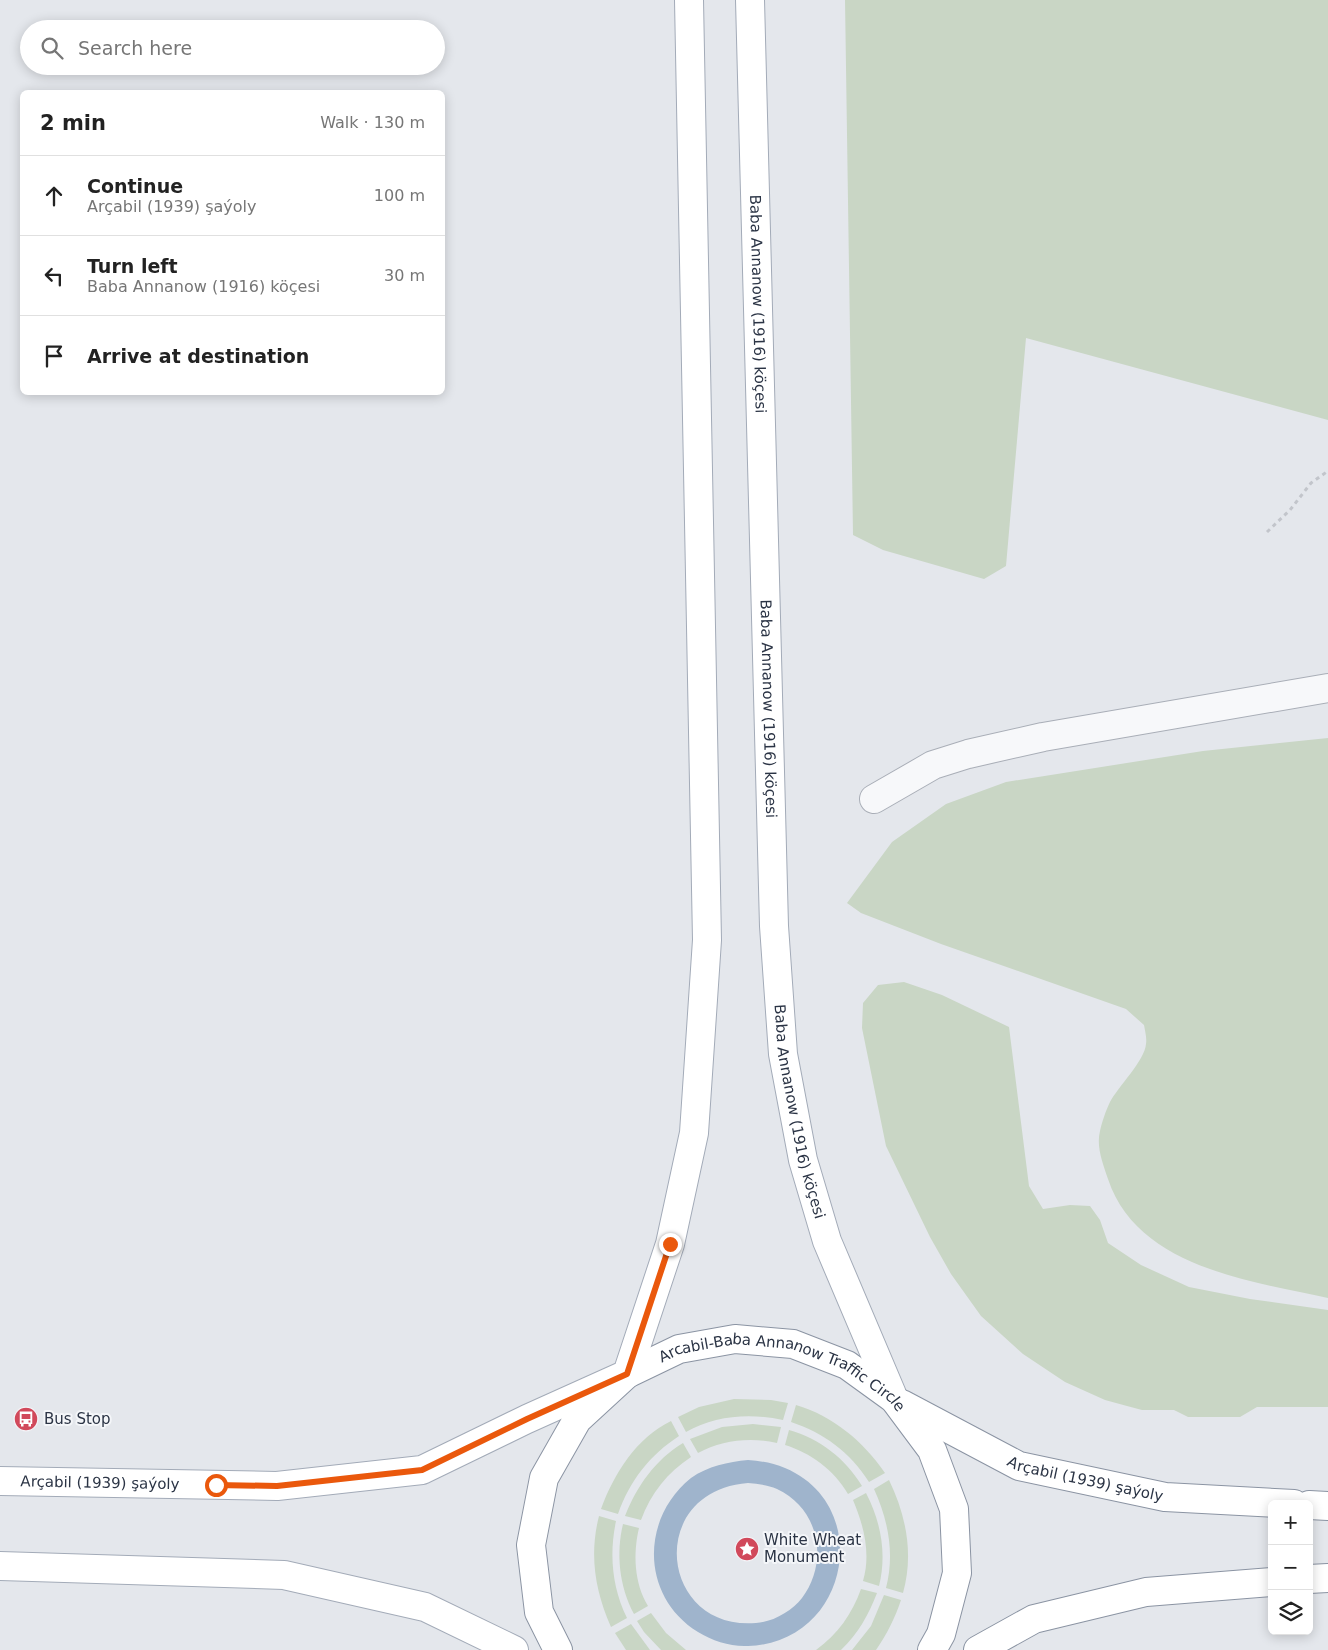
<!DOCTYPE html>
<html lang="en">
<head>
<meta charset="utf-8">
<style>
	:root { --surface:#fff; --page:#f6f6f6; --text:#222; --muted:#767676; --line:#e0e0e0 }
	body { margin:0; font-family:"DejaVu Sans",sans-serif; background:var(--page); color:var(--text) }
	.controls { position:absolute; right:15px; bottom:15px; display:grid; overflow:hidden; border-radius:8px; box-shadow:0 2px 12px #0003 }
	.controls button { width:45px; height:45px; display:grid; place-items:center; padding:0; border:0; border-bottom:1px solid var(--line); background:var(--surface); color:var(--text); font:25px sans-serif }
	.stop { position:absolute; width:15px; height:15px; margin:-11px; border:4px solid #ea580c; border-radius:50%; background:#fff }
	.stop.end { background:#ea580c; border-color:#fff; box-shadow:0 1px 5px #0008 }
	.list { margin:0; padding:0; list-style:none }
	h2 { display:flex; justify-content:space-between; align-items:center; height:65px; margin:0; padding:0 20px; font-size:21px }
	h2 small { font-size:16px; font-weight:400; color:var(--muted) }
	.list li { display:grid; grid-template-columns:32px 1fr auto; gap:15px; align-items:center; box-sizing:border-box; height:80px; padding:0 20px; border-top:1px solid var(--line) }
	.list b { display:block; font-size:19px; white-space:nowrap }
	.list p { margin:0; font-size:16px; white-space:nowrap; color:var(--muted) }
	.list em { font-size:16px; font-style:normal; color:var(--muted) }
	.icon { flex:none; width:28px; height:28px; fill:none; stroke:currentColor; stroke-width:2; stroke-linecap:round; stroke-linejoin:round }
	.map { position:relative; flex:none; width:1328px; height:1650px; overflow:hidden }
	.search { position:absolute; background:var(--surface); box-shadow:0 2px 12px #0003; left:20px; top:20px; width:425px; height:55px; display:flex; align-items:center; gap:12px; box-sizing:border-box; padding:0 18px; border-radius:28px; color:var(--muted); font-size:19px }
	.panel { position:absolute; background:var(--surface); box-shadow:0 2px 12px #0003; left:20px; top:90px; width:425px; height:305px; border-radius:8px }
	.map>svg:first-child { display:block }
	.green { fill:#c9d6c5 }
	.water { fill:#9fb4cc; fill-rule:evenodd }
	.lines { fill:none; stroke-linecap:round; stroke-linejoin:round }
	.minor-casing { stroke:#a9aeb7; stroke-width:30 }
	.major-casing { stroke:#a3abb8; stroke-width:30 }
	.highway-casing { stroke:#8b94a3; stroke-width:30 }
	.path { stroke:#c2c5cb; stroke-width:3; stroke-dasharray:4 4; stroke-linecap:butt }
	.minor { stroke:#f7f8fa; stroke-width:28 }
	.major { stroke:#fff; stroke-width:28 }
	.highway { stroke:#fff; stroke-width:28 }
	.route { stroke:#ea580c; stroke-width:6 }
	.labels { text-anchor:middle; stroke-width:4; stroke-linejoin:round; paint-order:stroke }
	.street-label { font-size:15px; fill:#2b3445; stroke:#f4f6f9 }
	.poi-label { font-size:15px; fill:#2b3445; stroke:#f4f6f9; text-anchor:start }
</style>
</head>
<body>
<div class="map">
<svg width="1328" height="1650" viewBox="0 0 1328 1650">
	<rect width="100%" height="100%" fill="#e4e7ec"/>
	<g class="green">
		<polygon points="845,0 1328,0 1328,420 1026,338 1006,566 984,579 883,550 853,535"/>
		<path d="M1328 738V1298C1250 1281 1137 1267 1108 1179 1103 1164 1096 1147 1100 1131 1102 1122 1106 1110 1110 1102 1118 1087 1145 1060 1146 1044 1147 1038 1145 1031 1144 1025L1126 1009 941 944 861 913 847 903 892 842 946 804 1006 782 1203 751Z"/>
		<polygon points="904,982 942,995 1009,1027 1029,1186 1043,1209 1070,1205 1090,1206 1100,1220 1108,1243 1141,1265 1189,1287 1250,1299 1328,1310 1328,1407 1257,1407 1240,1417 1188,1417 1174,1410 1142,1410 1127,1406 1105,1400 1065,1382 1023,1354 981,1316 951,1274 930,1237 886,1146 862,1028 863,1003 878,985"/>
		<path d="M734 1399 771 1400 788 1403 783 1420C751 1413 715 1415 686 1432L678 1417 699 1407Z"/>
		<path d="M796 1405C833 1416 863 1441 885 1473L869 1482C850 1452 824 1433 791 1422Z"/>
		<path d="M671 1421 679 1436C650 1455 630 1480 618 1514L601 1509C614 1474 636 1438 671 1421Z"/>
		<path d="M753 1424 781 1427 777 1443C750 1437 722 1440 698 1453L690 1439 722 1427Z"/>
		<path d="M789 1430C820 1439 845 1458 862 1486L848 1494C834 1470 811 1453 785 1445Z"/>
		<path d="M683 1443 691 1457C667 1473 651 1493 641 1520L625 1516C637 1486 655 1460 683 1443Z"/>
		<path d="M889 1480C906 1515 914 1554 903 1593L886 1588C895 1553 888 1520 874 1489Z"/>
		<path d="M866 1493C881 1522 887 1554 879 1586L863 1581C871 1554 864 1526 853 1500Z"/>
		<path d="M599 1516 616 1521C609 1555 612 1587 627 1618L611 1627C595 1591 589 1555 599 1516Z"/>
		<path d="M623 1524 639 1528C633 1553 634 1583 648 1606L634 1614C619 1586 616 1553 623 1524Z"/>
		<path d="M861 1589 877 1593C869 1614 858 1634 841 1650H816C838 1634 852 1614 861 1589Z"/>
		<path d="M884 1595 901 1600C895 1618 887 1634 876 1650H852L871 1626Z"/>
		<polygon points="651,1613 666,1633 686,1650 661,1650 644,1632 637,1621"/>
		<polygon points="631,1624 650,1650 626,1650 615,1633"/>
	</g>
	<path class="water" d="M748 1460C761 1461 773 1463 785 1468 875 1506 849 1643 748 1646 731 1647 713 1641 698 1632 641 1597 640 1519 691 1478 708 1466 728 1462 748 1460ZM748 1483C758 1484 768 1485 777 1489 820 1509 829 1562 802 1598 792 1611 773 1622 756 1623 659 1631 645 1491 748 1483Z"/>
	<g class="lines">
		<g class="minor-casing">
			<polyline id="minor" points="874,799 933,765 968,754 1043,737 1328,688"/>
		</g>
		<g class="major-casing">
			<g id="major">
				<path id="s1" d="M750 0 774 926 783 1054 803 1160 827 1241 894 1399"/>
				<path id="s2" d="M0 1481 277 1486 422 1470 527 1419 627 1374 670 1244 694 1133 707 940 689 0"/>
				<polyline points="0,1566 284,1575 425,1607 514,1650"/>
			</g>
		</g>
		<g class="highway-casing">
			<g id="highway">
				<path id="s3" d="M902 1404 1019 1466 1165 1497 1294 1504"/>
				<polyline points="1309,1505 1328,1506"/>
				<polyline points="1309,1579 1328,1578"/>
				<path id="s4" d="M558 1650 539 1612 531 1545 544 1478 577 1420 627 1374 679 1349 735 1339 793 1344 847 1365 894 1399 932 1450 954 1509 957 1573 941 1634 932 1650"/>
				<polyline points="978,1650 1034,1619 1146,1592 1272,1582"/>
			</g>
		</g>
		<polyline class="path" points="1267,532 1290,510 1311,483 1328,471"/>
		<use href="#minor" class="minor"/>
		<use href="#major" class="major"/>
		<use href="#highway" class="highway"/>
	</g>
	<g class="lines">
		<polyline class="route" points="216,1485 277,1486 422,1470 527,1419 627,1374 670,1244"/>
	</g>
	<defs>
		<g id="bus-disc" transform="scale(1.25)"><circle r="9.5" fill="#d1495b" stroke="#f4f6f9"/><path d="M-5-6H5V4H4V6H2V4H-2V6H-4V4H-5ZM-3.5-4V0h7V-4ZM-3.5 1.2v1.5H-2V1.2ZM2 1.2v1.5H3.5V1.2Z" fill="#fff"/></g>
		<g id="sight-disc" transform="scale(1.25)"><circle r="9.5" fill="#d1495b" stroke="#f4f6f9"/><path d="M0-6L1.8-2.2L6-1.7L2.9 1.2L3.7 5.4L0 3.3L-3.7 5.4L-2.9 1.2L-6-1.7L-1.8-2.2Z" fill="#fff"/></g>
	</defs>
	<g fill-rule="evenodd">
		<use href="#bus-disc" x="26" y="1419"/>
		<use href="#sight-disc" x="747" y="1549"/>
	</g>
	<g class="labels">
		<g class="street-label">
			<text dy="5" stroke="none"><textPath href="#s1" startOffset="304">Baba Annanow (1916) köçesi</textPath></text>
			<text dy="5" stroke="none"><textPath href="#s1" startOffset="709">Baba Annanow (1916) köçesi</textPath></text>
			<text dy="5" stroke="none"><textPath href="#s1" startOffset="1114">Baba Annanow (1916) köçesi</textPath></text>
			<text dy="5" stroke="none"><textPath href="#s4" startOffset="482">Arcabil-Baba Annanow Traffic Circle</textPath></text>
			<text dy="5" stroke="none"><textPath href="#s3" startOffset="200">Arçabil (1939) şaýoly</textPath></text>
			<text dy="5" stroke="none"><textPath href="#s2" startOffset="100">Arçabil (1939) şaýoly</textPath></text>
		</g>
		<g class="poi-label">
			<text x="44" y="1424">Bus Stop</text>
			<text x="764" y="1545">White Wheat<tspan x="764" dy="17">Monument</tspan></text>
		</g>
	</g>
</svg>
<div class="controls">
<button>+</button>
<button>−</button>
<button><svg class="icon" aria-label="layers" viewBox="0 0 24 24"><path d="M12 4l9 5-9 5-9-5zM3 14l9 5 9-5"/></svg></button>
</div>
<div class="stop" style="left:216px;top:1485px"></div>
<div class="stop end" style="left:670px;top:1244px"></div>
<div class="search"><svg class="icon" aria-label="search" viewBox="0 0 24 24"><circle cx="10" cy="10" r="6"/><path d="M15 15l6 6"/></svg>Search here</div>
<section class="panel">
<h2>2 min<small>Walk · 130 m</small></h2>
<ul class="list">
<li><svg class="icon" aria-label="ahead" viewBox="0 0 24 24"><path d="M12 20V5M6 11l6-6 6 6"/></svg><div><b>Continue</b><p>Arçabil (1939) şaýoly</p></div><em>100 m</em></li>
<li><svg class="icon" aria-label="left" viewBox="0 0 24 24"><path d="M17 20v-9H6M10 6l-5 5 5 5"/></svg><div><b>Turn left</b><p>Baba Annanow (1916) köçesi</p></div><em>30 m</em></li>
<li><svg class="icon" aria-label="arrive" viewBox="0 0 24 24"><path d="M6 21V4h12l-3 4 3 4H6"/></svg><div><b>Arrive at destination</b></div></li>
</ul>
</section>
</div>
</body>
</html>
